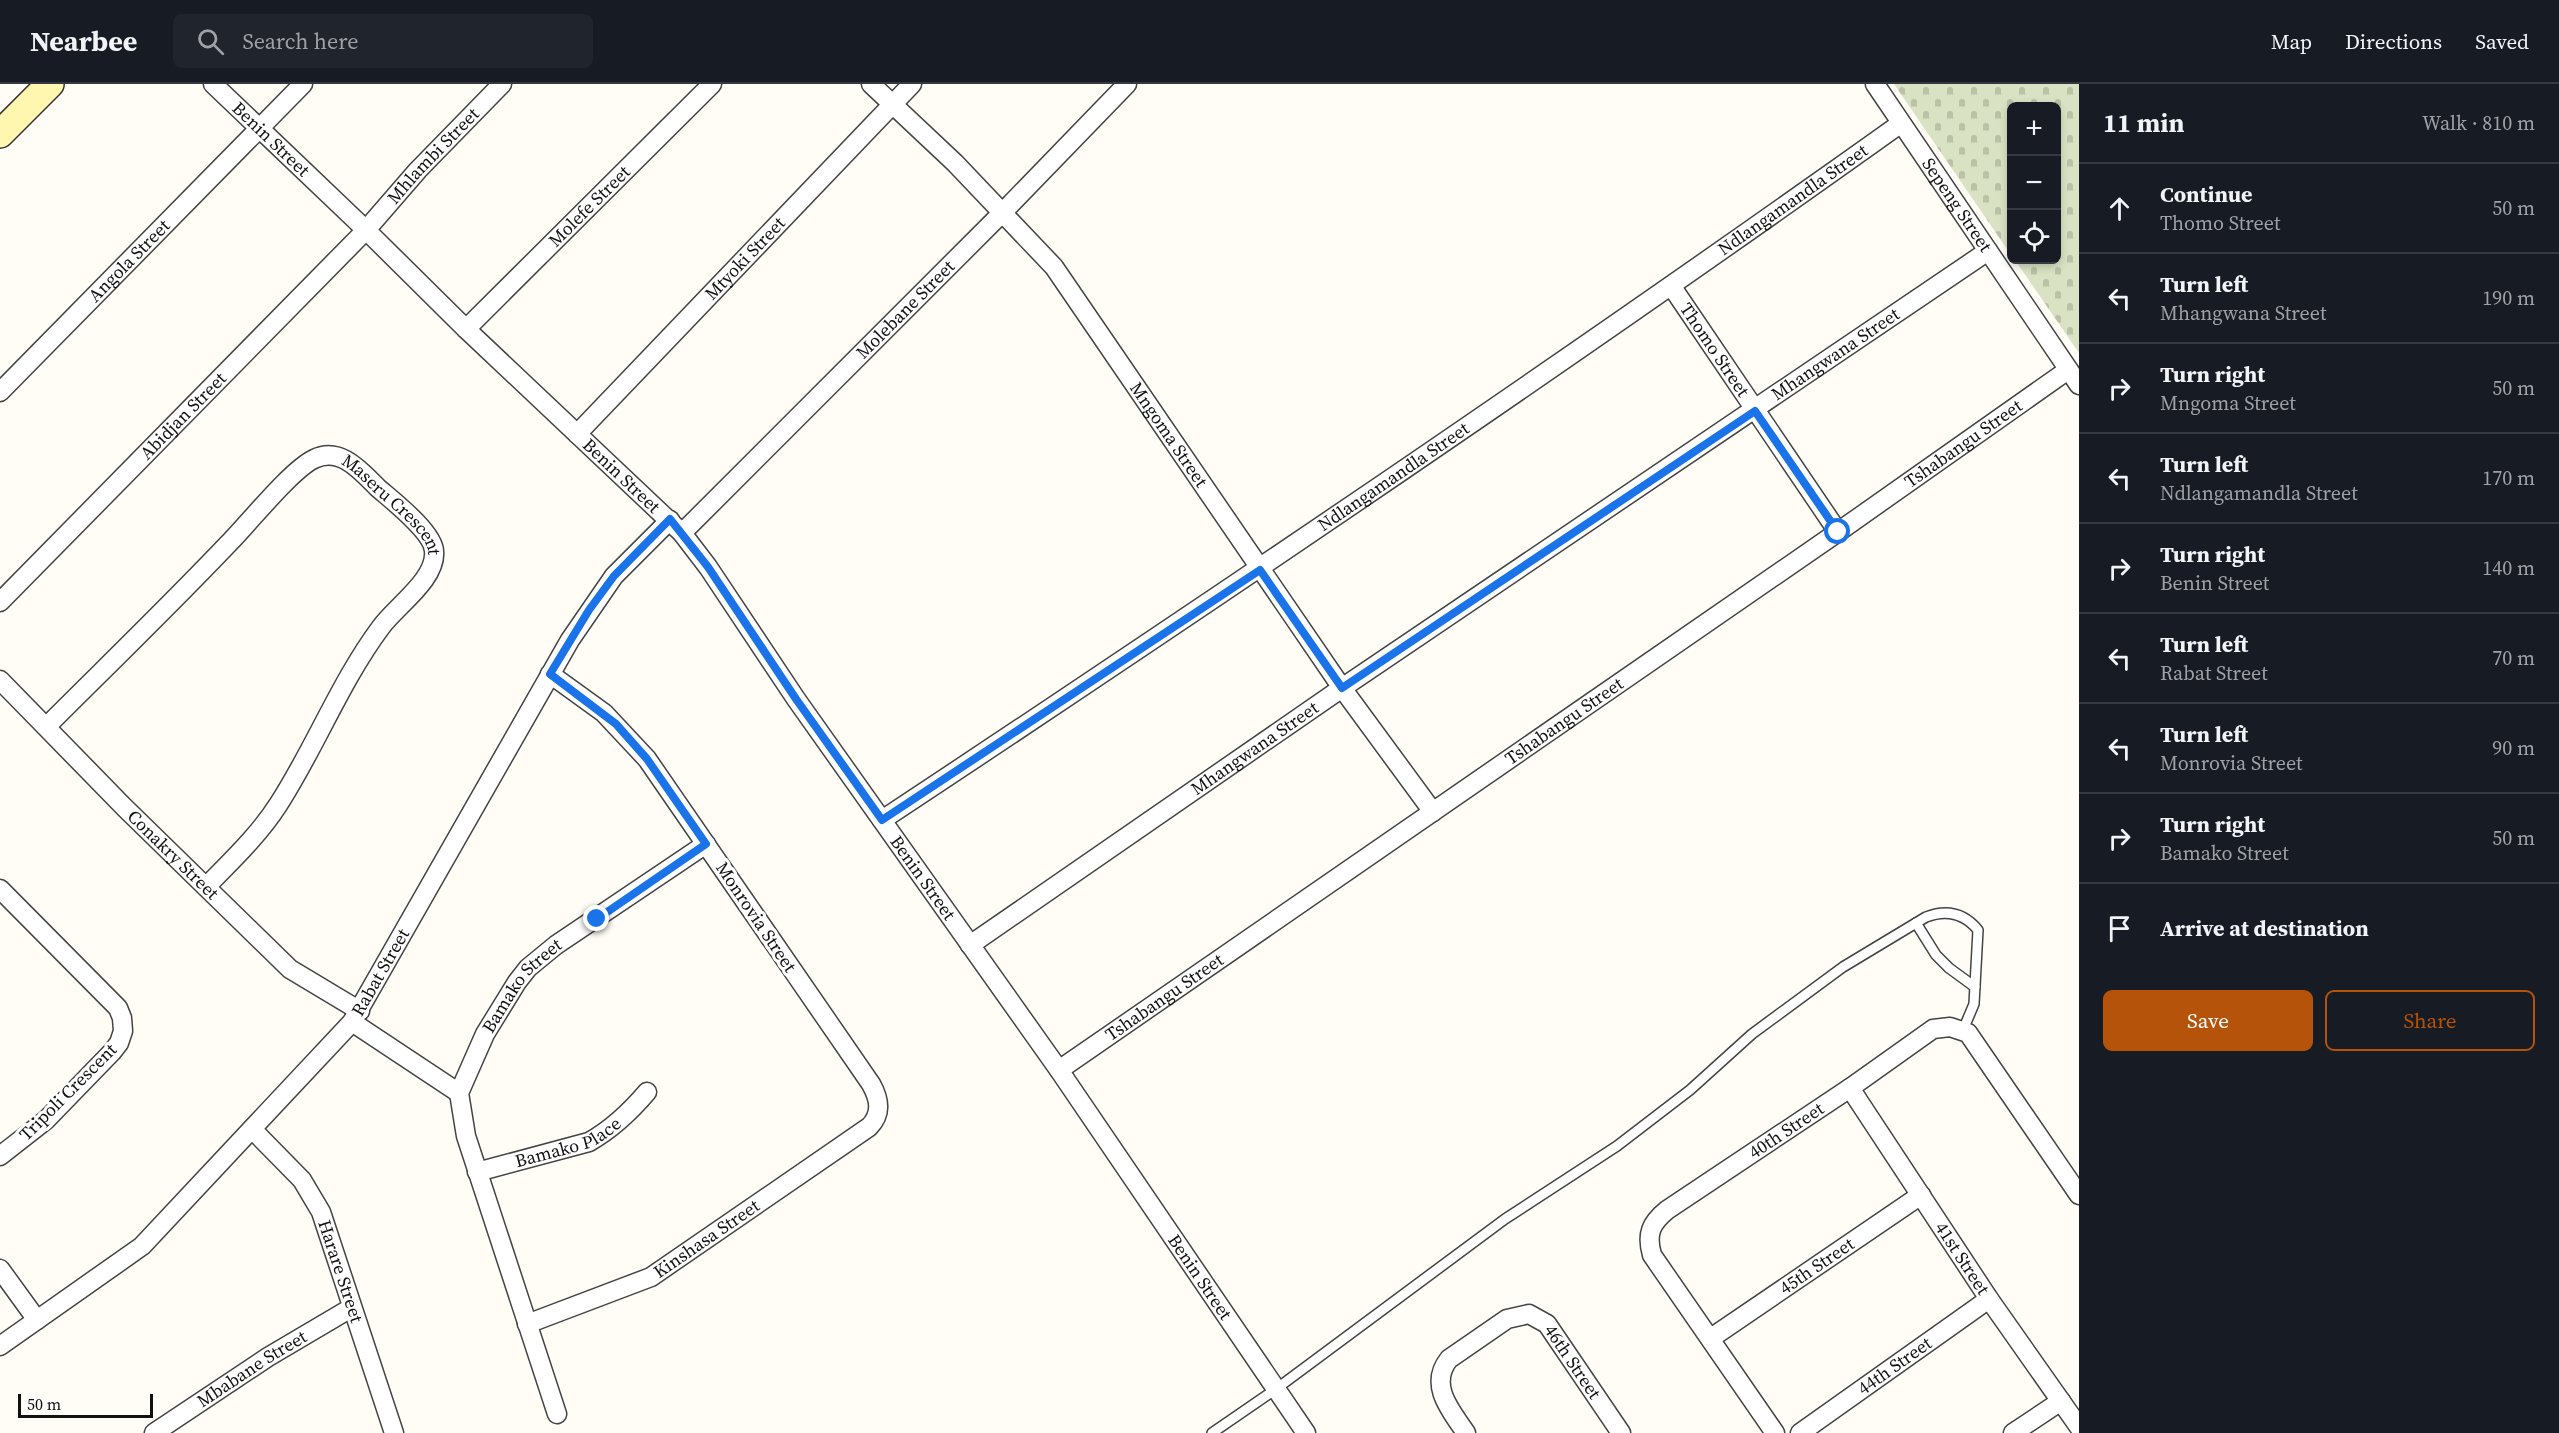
<!DOCTYPE html>
<html lang="en">
<head>
<meta charset="utf-8">
<style>
	:root { --surface:#171b24; --page:#20242c; --text:#f1f3f6; --muted:#9ea1a6; --line:#363941; --accent:#b45309 }
	body { margin:0; font-family:"Source Serif 4",serif; background:var(--page); color:var(--text) }
	.controls { position:absolute; right:18px; top:18px; display:grid; overflow:hidden; border-radius:9px; box-shadow:0 3px 9px #0003 }
	.controls button { width:54px; height:54px; display:grid; place-items:center; padding:0; border:0; border-bottom:2px solid var(--line); background:var(--surface); color:var(--text); font:30px sans-serif }
	.scale { position:absolute; left:18px; bottom:15px; width:135px; box-sizing:border-box; padding-left:6px; border:3px solid #111; border-top:0; font-size:16px; line-height:21px; white-space:nowrap; color:#111; -webkit-text-stroke:4px #fff; paint-order:stroke }
	.stop { position:absolute; width:18px; height:18px; margin:-14px; border:4px solid #1a73e8; border-radius:50%; background:#fff }
	.stop.end { background:#1a73e8; border-color:#fff; box-shadow:0 2px 6px #0008 }
	.list { margin:0; padding:0; list-style:none }
	h2 { display:flex; justify-content:space-between; align-items:center; height:78px; margin:0; padding:0 24px; font-size:26px }
	h2 small { font-size:20px; font-weight:400; color:var(--muted) }
	.list li { display:grid; grid-template-columns:39px 1fr auto; gap:18px; align-items:center; box-sizing:border-box; height:90px; padding:0 24px; border-top:2px solid var(--line) }
	.list b { display:block; font-size:22px; white-space:nowrap }
	.list p { margin:0; font-size:20px; white-space:nowrap; color:var(--muted) }
	.list em { font-size:20px; font-style:normal; color:var(--muted) }
	.actions { display:flex; gap:12px; padding:18px 24px }
	.actions a { flex:1; padding:14px 0; border:2px solid var(--accent); border-radius:9px; text-align:center; font-size:21px; color:var(--accent) }
	.actions .main { background:var(--accent); color:#fff }
	.icon { flex:none; width:33px; height:33px; fill:none; stroke:currentColor; stroke-width:2; stroke-linecap:round; stroke-linejoin:round }
	.map { position:relative; flex:none; width:2079px; height:1349px; overflow:hidden }
	header { display:flex; align-items:center; gap:36px; box-sizing:border-box; height:84px; padding:0 30px; background:var(--surface); border-bottom:2px solid var(--line) }
	header strong { font-size:28px }
	nav { display:flex; gap:33px; margin-inline-start:auto; font-size:21px }
	.search { width:420px; height:54px; background:var(--page); display:flex; align-items:center; gap:15px; box-sizing:border-box; padding:0 21px; border-radius:9px; color:var(--muted); font-size:22px }
	main { display:flex }
	aside { flex:1; background:var(--surface) }
	.map>svg:first-child { display:block }
	.cemetery { fill:url(#cemetery-stones) }
	.lines { fill:none; stroke-linecap:round; stroke-linejoin:round }
	.lane-casing { stroke:#444; stroke-width:12 }
	.street-casing { stroke:#444; stroke-width:21 }
	.secondary-casing { stroke:#333; stroke-width:30 }
	.lane { stroke:#fff; stroke-width:9 }
	.street { stroke:#fff; stroke-width:18 }
	.secondary { stroke:#fff6b0; stroke-width:27 }
	.route { stroke:#1a73e8; stroke-width:8 }
	.labels { text-anchor:middle; stroke-width:6; stroke-linejoin:round; paint-order:stroke }
	.street-label { font-size:18px; fill:#111; stroke:#fff }
</style>
</head>
<body>
<header>
<strong>Nearbee</strong>
<div class="search"><svg class="icon" aria-label="search" viewBox="0 0 24 24"><circle cx="10" cy="10" r="6"/><path d="M15 15l6 6"/></svg>Search here</div>
<nav><a>Map</a><a>Directions</a><a>Saved</a></nav>
</header>
<main>
<div class="map">
<svg width="2079" height="1349" viewBox="0 0 2079 1349">
	<defs>
		<pattern id="cemetery-stones" width="16" height="16" patternUnits="userSpaceOnUse" patternTransform="scale(1.5)"><rect width="16" height="16" fill="#d9e3c4"/><path d="M2 7V4a2 2 0 0 1 4 0v3zM10 15v-3a2 2 0 0 1 4 0v3z" fill="#b9c2a7"/></pattern>
	</defs>
	<rect width="100%" height="100%" fill="#fffdf5"/>
	<polygon class="cemetery" points="1894,0 2079,0 2079,269 2015,176 2056,176 2056,22 2012,22 2011,171"/>
	<g class="lines">
		<g class="lane-casing">
			<g id="lane">
				<polyline points="1916,839 1936,871 1949,884 1975,903"/>
				<path d="M1212 1349 1276 1305 1505 1135 1617 1062 1690 1006 1752 950 1843 883 1926 833C1947 825 1964 829 1978 846L1974 920 1963 946"/>
			</g>
		</g>
		<g class="street-casing">
			<g id="street">
				<path id="s1" d="M213 0 366 146 466 245 682 449 708 483 796 615 1059 986 1306 1349"/>
				<path id="s2" d="M871 0 955 79 1054 183 1342 604 1433 728"/>
				<path id="s3" d="M1875 0 2079 301"/>
				<path id="s4" d="M1672 203 1838 448"/>
				<path id="s5" d="M466 245 712 0"/>
				<path id="s6" d="M0 308 303 0"/>
				<path id="s7" d="M577 350 912 0"/>
				<path id="s8" d="M682 449 1003 128 1127 0"/>
				<path id="s9" d="M0 518 366 146 418 86 502 0"/>
				<path id="s10" d="M0 596 124 723 290 885 360 927"/>
				<path id="s11" d="M47 642C108 581 170 521 229 459 249 439 291 386 314 375 340 362 361 387 378 404 393 417 433 448 434 467 437 495 396 522 381 543 340 598 315 664 278 721 258 752 231 777 206 803"/>
				<path id="s12" d="M882 736C1225 509 1565 279 1900 40"/>
				<polyline points="0,805 118,924 122,934 123,947 119,959 112,968 46,1036 0,1072"/>
				<path id="s13" d="M970 861 1342 604 1988 167"/>
				<polyline points="352,938 459,1009"/>
				<path id="s14" d="M1059 986 1838 448 2068 286"/>
				<path id="s15" d="M1850 1004 1989 1215 2079 1343"/>
				<path id="s16" d="M252 1045 302 1096 321 1128 394 1349"/>
				<path id="s17" d="M477 1088 589 1058C612 1045 630 1028 647 1008"/>
				<polyline points="0,1185 37,1236"/>
				<path id="s18" d="M527 1240 651 1193 869 1043C882 1030 880 1016 871 1000L647 675 604 629 550 590"/>
				<path id="s19" d="M1711 1254 1921 1111"/>
				<path id="s20" d="M0 1262 142 1162 352 938 570 556 614 492 670 436"/>
				<path id="s21" d="M557 1330 466 1052 459 1009 485 950 517 898 528 884 556 861 706 760"/>
				<path id="s22" d="M154 1349 268 1273 351 1224"/>
				<path id="s23" d="M1466 1349C1451 1327 1428 1301 1449 1275L1507 1235 1529 1230 1547 1240 1621 1349"/>
				<path id="s24" d="M1775 1349 1652 1171C1646 1150 1651 1139 1667 1126L1850 1004 1933 945 1950 943 1968 949 2079 1111"/>
				<path id="s25" d="M1800 1349 1989 1215"/>
				<polyline points="2013,1349 2061,1317"/>
			</g>
		</g>
		<g class="secondary-casing">
			<polyline id="secondary" points="0,50 50,0"/>
		</g>
		<use href="#lane" class="lane"/>
		<use href="#street" class="street"/>
		<use href="#secondary" class="secondary"/>
	</g>
	<g class="lines">
		<polyline class="route" points="597,835 706,760 647,675 616,640 550,590 589,526 614,492 670,435 708,483 796,615 882,736 1260,486 1342,604 1755,327 1838,448"/>
	</g>
	<g class="labels">
		<g class="street-label">
			<text dy="6" stroke="none"><textPath href="#s1" startOffset="80">Benin Street</textPath></text>
			<text dy="6" stroke="none"><textPath href="#s9" startOffset="622">Mhlambi Street</textPath></text>
			<text dy="6" stroke="none"><textPath href="#s12" startOffset="1102">Ndlangamandla Street</textPath></text>
			<text dy="6" stroke="none"><textPath href="#s3" startOffset="146">Sepeng Street</textPath></text>
			<text dy="6" stroke="none"><textPath href="#s5" startOffset="174">Molefe Street</textPath></text>
			<text dy="6" stroke="none"><textPath href="#s7" startOffset="243">Mtyoki Street</textPath></text>
			<text dy="6" stroke="none"><textPath href="#s6" startOffset="184">Angola Street</textPath></text>
			<text dy="6" stroke="none"><textPath href="#s8" startOffset="316">Molebane Street</textPath></text>
			<text dy="6" stroke="none"><textPath href="#s4" startOffset="76">Thomo Street</textPath></text>
			<text dy="6" stroke="none"><textPath href="#s13" startOffset="1048">Mhangwana Street</textPath></text>
			<text dy="6" stroke="none"><textPath href="#s9" startOffset="261">Abidjan Street</textPath></text>
			<text dy="6" stroke="none"><textPath href="#s2" startOffset="462">Mngoma Street</textPath></text>
			<text dy="6" stroke="none"><textPath href="#s14" startOffset="1100">Tshabangu Street</textPath></text>
			<text dy="6" stroke="none"><textPath href="#s1" startOffset="566">Benin Street</textPath></text>
			<text dy="6" stroke="none"><textPath href="#s12" startOffset="616">Ndlangamandla Street</textPath></text>
			<text dy="6" stroke="none"><textPath href="#s11" startOffset="476">Maseru Crescent</textPath></text>
			<text dy="6" stroke="none"><textPath href="#s14" startOffset="614">Tshabangu Street</textPath></text>
			<text dy="6" stroke="none"><textPath href="#s13" startOffset="346">Mhangwana Street</textPath></text>
			<text dy="6" stroke="none"><textPath href="#s10" startOffset="246">Conakry Street</textPath></text>
			<text dy="6" stroke="none"><textPath href="#s1" startOffset="1070">Benin Street</textPath></text>
			<text transform="translate(756 833) rotate(56)" y="6">Monrovia Street</text>
			<text dy="6" stroke="none"><textPath href="#s20" startOffset="538">Rabat Street</textPath></text>
			<text dy="6" stroke="none"><textPath href="#s21" startOffset="462">Bamako Street</textPath></text>
			<text dy="6" stroke="none"><textPath href="#s14" startOffset="128">Tshabangu Street</textPath></text>
			<text transform="translate(68 1008) rotate(-45)" y="6">Tripoli Crescent</text>
			<text dy="6" stroke="none"><textPath href="#s24" startOffset="411">40th Street</textPath></text>
			<text dy="6" stroke="none"><textPath href="#s17" startOffset="96">Bamako Place</textPath></text>
			<text dy="6" stroke="none"><textPath href="#s18" startOffset="200">Kinshasa Street</textPath></text>
			<text dy="6" stroke="none"><textPath href="#s15" startOffset="204">41st Street</textPath></text>
			<text dy="6" stroke="none"><textPath href="#s19" startOffset="128">45th Street</textPath></text>
			<text dy="6" stroke="none"><textPath href="#s16" startOffset="171">Harare Street</textPath></text>
			<text dy="6" stroke="none"><textPath href="#s1" startOffset="1556">Benin Street</textPath></text>
			<text dy="6" stroke="none"><textPath href="#s23" startOffset="242">46th Street</textPath></text>
			<text dy="6" stroke="none"><textPath href="#s25" startOffset="116">44th Street</textPath></text>
			<text dy="6" stroke="none"><textPath href="#s22" startOffset="117">Mbabane Street</textPath></text>
		</g>
	</g>
</svg>
<div class="controls">
<button>+</button>
<button>−</button>
<button><svg class="icon" aria-label="locate" viewBox="0 0 24 24"><circle cx="12" cy="12" r="6"/><path d="M12 2v4M12 18v4M2 12h4M18 12h4"/></svg></button>
</div>
<div class="scale">50 m</div>
<div class="stop" style="left:1838px;top:448px"></div>
<div class="stop end" style="left:597px;top:835px"></div>
</div>
<aside>
<h2>11 min<small>Walk · 810 m</small></h2>
<ul class="list">
<li><svg class="icon" aria-label="ahead" viewBox="0 0 24 24"><path d="M12 20V5M6 11l6-6 6 6"/></svg><div><b>Continue</b><p>Thomo Street</p></div><em>50 m</em></li>
<li><svg class="icon" aria-label="left" viewBox="0 0 24 24"><path d="M17 20v-9H6M10 6l-5 5 5 5"/></svg><div><b>Turn left</b><p>Mhangwana Street</p></div><em>190 m</em></li>
<li><svg class="icon" aria-label="right" viewBox="0 0 24 24"><path d="M7 20v-9h11M14 6l5 5-5 5"/></svg><div><b>Turn right</b><p>Mngoma Street</p></div><em>50 m</em></li>
<li><svg class="icon" aria-label="left" viewBox="0 0 24 24"><path d="M17 20v-9H6M10 6l-5 5 5 5"/></svg><div><b>Turn left</b><p>Ndlangamandla Street</p></div><em>170 m</em></li>
<li><svg class="icon" aria-label="right" viewBox="0 0 24 24"><path d="M7 20v-9h11M14 6l5 5-5 5"/></svg><div><b>Turn right</b><p>Benin Street</p></div><em>140 m</em></li>
<li><svg class="icon" aria-label="left" viewBox="0 0 24 24"><path d="M17 20v-9H6M10 6l-5 5 5 5"/></svg><div><b>Turn left</b><p>Rabat Street</p></div><em>70 m</em></li>
<li><svg class="icon" aria-label="left" viewBox="0 0 24 24"><path d="M17 20v-9H6M10 6l-5 5 5 5"/></svg><div><b>Turn left</b><p>Monrovia Street</p></div><em>90 m</em></li>
<li><svg class="icon" aria-label="right" viewBox="0 0 24 24"><path d="M7 20v-9h11M14 6l5 5-5 5"/></svg><div><b>Turn right</b><p>Bamako Street</p></div><em>50 m</em></li>
<li><svg class="icon" aria-label="arrive" viewBox="0 0 24 24"><path d="M6 21V4h12l-3 4 3 4H6"/></svg><div><b>Arrive at destination</b></div></li>
</ul>
<div class="actions"><a class="main">Save</a><a>Share</a></div>
</aside>
</main>
</body>
</html>
